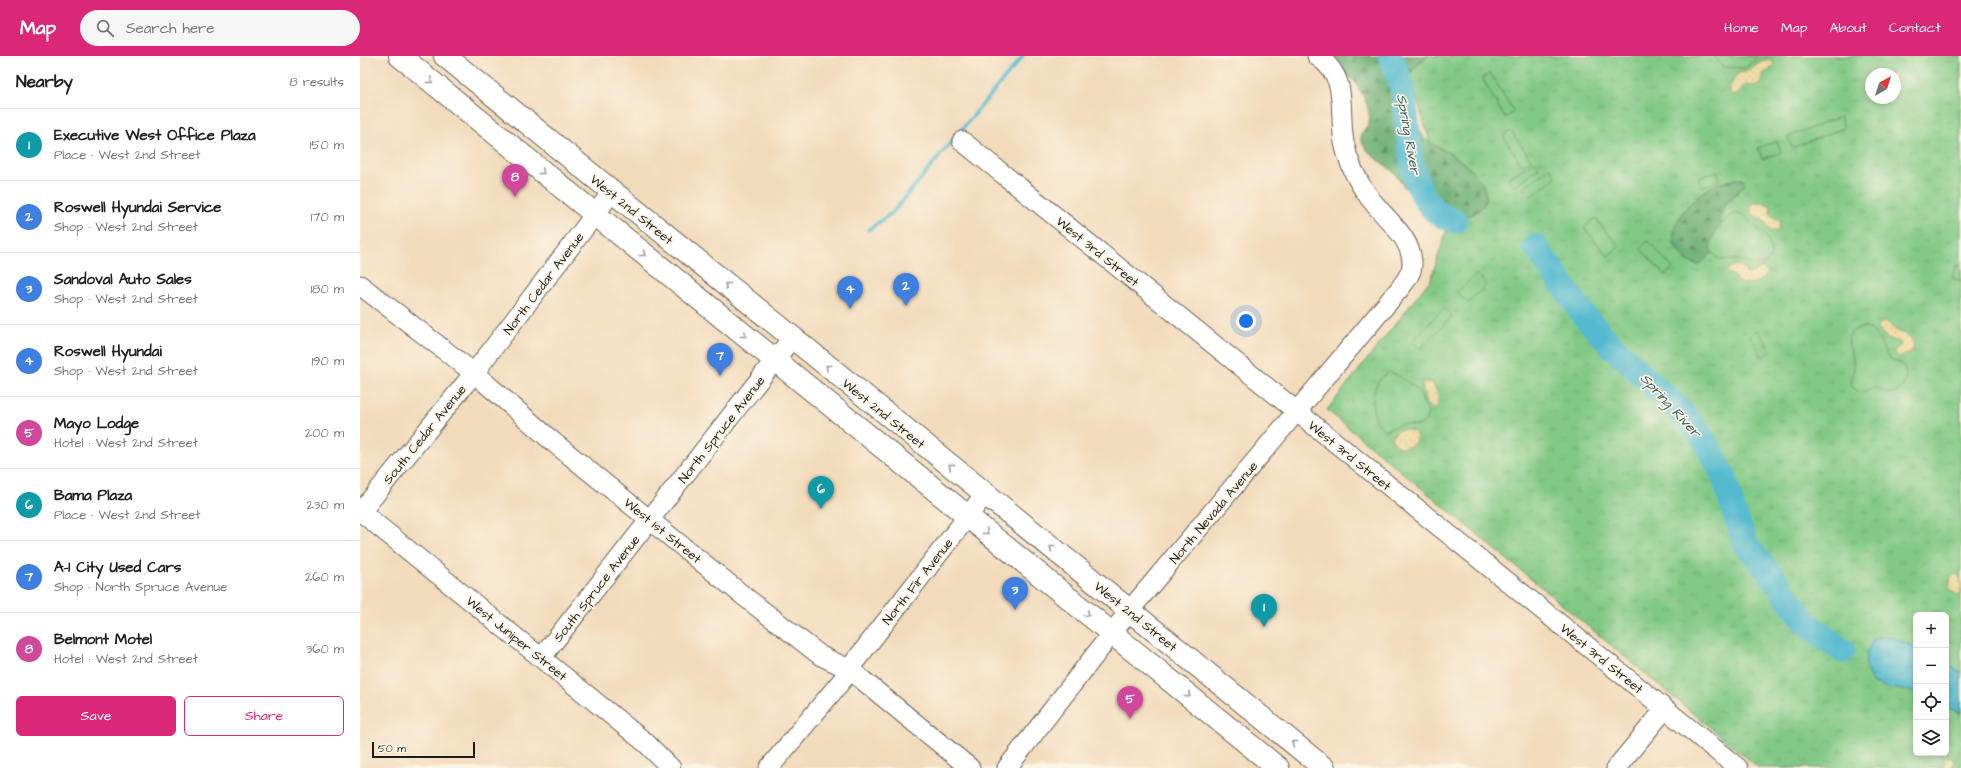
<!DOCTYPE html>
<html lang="en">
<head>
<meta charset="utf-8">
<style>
	:root { --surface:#fff; --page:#f6f6f6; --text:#202124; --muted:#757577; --line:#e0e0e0; --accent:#db2777 }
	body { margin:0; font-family:"Architects Daughter",sans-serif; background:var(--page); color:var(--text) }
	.controls { position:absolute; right:12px; bottom:12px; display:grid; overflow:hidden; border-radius:6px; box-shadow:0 2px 6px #0003 }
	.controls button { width:36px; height:36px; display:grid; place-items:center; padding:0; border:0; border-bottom:1px solid var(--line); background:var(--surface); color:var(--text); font:20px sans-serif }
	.compass { position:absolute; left:1505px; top:12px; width:36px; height:36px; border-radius:50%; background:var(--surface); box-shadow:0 2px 6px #0003; rotate:39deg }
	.scale { position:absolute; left:12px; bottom:10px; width:103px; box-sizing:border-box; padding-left:4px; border:2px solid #1c1c1c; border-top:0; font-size:11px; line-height:14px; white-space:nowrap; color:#1c1c1c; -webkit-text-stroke:3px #fcf5e5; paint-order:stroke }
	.you { position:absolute; left:886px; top:265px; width:14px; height:14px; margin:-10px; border:3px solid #fff; border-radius:50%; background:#1a73e8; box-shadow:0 0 0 6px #1a73e833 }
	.badge { display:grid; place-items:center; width:26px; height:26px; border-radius:50%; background:var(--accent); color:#fff; font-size:13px; font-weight:700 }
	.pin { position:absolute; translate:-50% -33px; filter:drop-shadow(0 1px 2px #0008) }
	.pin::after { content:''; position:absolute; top:21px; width:14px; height:12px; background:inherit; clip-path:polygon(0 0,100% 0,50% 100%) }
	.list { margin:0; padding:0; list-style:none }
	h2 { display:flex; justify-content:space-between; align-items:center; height:52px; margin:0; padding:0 16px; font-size:17px }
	h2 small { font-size:13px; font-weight:400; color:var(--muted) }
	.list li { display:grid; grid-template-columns:26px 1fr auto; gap:12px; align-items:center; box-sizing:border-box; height:72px; padding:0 16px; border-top:1px solid var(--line) }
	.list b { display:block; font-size:15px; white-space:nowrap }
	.list p { margin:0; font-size:13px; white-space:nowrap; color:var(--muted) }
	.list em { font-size:13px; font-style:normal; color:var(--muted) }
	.actions { display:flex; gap:8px; padding:12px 16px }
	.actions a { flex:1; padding:9px 0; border:1px solid var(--accent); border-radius:6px; text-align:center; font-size:14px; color:var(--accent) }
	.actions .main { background:var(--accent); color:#fff }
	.icon { flex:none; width:22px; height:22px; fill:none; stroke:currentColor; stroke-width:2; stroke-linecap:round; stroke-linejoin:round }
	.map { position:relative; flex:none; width:1601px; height:712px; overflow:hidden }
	header { display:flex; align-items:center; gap:24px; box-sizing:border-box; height:56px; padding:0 20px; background:var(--accent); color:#fff }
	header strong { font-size:19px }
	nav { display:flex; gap:22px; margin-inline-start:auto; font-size:14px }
	.search { width:280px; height:36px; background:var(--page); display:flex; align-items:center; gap:10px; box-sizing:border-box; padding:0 14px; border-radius:22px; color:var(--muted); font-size:15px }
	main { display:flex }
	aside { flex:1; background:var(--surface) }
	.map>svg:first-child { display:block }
	.grass { fill:url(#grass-tufts); stroke:#4f7250; fill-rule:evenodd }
	.forest { fill:url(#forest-firs); stroke:#426447 }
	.sand { fill:url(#sand-dots); stroke:#857b5d }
	.garden { fill:#82c985; stroke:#4f7250 }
	.water { fill:url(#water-ripples); stroke:#376b76 }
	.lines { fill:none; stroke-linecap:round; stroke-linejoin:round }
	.stream { stroke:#52bacf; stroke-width:4 }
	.river { stroke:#52bacf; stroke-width:25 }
	.minor-casing { stroke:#675f54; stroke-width:21 }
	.major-casing { stroke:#675f54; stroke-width:24 }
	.minor { stroke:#fff; stroke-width:19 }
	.major { stroke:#fff; stroke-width:22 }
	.oneway { stroke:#999 }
	.labels { text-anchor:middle; stroke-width:3.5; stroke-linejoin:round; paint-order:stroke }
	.street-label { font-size:13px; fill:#1c1c1c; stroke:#fcf5e5 }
	.water-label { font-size:14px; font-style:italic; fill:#325b64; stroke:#fcf5e5 }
</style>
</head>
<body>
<header>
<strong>Map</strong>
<div class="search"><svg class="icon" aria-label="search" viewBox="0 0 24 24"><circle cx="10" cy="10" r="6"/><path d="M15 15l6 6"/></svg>Search here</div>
<nav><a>Home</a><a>Map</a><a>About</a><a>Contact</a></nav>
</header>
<main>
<aside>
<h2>Nearby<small>8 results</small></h2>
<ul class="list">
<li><span class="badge" style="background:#0f9aa8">1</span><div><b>Executive West Office Plaza</b><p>Place · West 2nd Street</p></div><em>150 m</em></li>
<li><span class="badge" style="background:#3f7fe0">2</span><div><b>Roswell Hyundai Service</b><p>Shop · West 2nd Street</p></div><em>170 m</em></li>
<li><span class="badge" style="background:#3f7fe0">3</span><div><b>Sandoval Auto Sales</b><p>Shop · West 2nd Street</p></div><em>180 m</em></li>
<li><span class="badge" style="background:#3f7fe0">4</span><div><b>Roswell Hyundai</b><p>Shop · West 2nd Street</p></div><em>190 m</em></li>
<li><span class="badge" style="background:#d1479c">5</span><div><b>Mayo Lodge</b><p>Hotel · West 2nd Street</p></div><em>200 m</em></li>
<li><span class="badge" style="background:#0f9aa8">6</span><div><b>Bama Plaza</b><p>Place · West 2nd Street</p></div><em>230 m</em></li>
<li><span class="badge" style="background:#3f7fe0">7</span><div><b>A-1 City Used Cars</b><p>Shop · North Spruce Avenue</p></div><em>260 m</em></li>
<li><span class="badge" style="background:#d1479c">8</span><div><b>Belmont Motel</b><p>Hotel · West 2nd Street</p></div><em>360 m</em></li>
</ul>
<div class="actions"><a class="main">Save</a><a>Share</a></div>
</aside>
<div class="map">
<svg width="1601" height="712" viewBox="0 0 1601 712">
	<defs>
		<pattern id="grass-tufts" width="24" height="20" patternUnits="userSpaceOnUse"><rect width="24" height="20" fill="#82c985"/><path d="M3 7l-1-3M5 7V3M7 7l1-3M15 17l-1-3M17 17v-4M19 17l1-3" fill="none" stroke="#70ac72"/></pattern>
		<pattern id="forest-firs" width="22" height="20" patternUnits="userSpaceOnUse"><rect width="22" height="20" fill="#69ad72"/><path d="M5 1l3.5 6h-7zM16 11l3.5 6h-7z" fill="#568c5d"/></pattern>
		<pattern id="sand-dots" width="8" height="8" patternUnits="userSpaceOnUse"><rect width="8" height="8" fill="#eeda9e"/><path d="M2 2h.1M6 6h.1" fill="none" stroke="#ccba88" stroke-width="1.8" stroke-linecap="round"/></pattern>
		<pattern id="water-ripples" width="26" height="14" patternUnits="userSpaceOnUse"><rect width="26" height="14" fill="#52bacf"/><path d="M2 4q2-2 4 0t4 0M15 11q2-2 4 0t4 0" fill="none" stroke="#479fb1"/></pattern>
	</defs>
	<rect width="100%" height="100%" fill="#fcf5e5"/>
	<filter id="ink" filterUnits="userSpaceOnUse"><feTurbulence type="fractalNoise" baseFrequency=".025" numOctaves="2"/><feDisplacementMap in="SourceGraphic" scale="8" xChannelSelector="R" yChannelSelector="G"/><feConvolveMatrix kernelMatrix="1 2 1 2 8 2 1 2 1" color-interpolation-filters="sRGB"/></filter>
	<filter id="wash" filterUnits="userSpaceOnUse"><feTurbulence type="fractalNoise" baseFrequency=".012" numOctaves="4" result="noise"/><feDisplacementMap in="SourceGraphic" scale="16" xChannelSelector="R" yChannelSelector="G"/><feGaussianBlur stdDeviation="0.9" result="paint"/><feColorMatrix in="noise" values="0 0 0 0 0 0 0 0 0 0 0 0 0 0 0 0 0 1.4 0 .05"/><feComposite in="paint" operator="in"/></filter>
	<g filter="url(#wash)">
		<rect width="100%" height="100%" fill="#f2dbbb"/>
		<path class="grass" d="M1045 0H1601V712H1399L967 354 1071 223 1087 173 1070 87ZM1511 18H1535V42H1511ZM1556 559H1586V697H1556Z"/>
		<g class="forest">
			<path d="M952 0H1068C1061 6 1053 12 1049 20 1043 32 1055 72 1065 82 1071 89 1081 92 1088 96 1103 105 1138 132 1122 151 1114 161 1099 163 1089 155 1083 151 1079 144 1071 140 1064 136 1056 139 1048 134 1043 131 1039 123 1035 118 1025 107 1010 101 1002 87 997 77 1007 73 1009 66 1012 55 999 29 991 22 985 18 975 16 968 13 962 10 957 4 952 0Z"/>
			<path d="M1377 123H1383L1385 129 1364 150 1359 165 1360 173 1355 194 1339 209C1329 208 1326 203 1319 196 1300 174 1333 139 1353 130 1360 126 1369 125 1377 123Z"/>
		</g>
		<g class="sand">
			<path d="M1407 3 1411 4 1414 8 1409 15 1402 18 1401 27 1399 30 1385 29 1379 37 1374 39 1370 38V30L1378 17C1391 17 1395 8 1407 3Z"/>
			<path d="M1392 147H1405L1411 150 1410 158 1420 166 1418 175H1410C1407 172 1407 169 1405 166 1401 161 1386 160 1392 147Z"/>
			<path d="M1378 209 1382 210 1386 217 1390 218 1402 212 1408 216C1404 225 1389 230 1380 227 1376 226 1376 223 1374 220 1372 218 1368 218 1366 216L1370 211Z"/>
			<path d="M1524 265C1530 266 1530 270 1534 273 1538 276 1542 276 1546 278 1560 287 1553 300 1538 301L1534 297 1536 293 1541 289 1540 286C1528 283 1525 283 1518 272L1519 268Z"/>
			<path d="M1065 326H1071C1078 333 1080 344 1076 353L1069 351 1062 330Z"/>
			<path d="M1044 373 1055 376 1057 381C1054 391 1048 392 1038 391L1031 383C1034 377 1037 374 1044 373Z"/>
			<polygon points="1596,518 1601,523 1601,537 1597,539 1589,533 1591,520"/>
			<polygon points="1589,700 1594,704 1592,712 1583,712 1584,704"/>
		</g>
		<g class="garden">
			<polygon points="1354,0 1399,0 1385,12 1363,11"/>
			<polygon points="1130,17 1154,56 1145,62 1122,22"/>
			<polygon points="1480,61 1484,72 1432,92 1428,81"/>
			<polygon points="1151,75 1171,104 1162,109 1143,80"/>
			<polygon points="1417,85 1421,96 1402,103 1398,92"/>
			<polygon points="1174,105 1179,112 1154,130 1148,122"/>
			<polygon points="1190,112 1196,121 1170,141 1163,132"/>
			<polygon points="1357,115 1360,124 1342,131 1338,122"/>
			<path d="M1372 158C1376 158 1380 157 1384 159 1387 161 1389 165 1392 168 1395 172 1400 173 1404 178 1411 187 1417 207 1399 209 1392 210 1386 205 1379 204 1363 202 1361 209 1350 193 1352 179 1360 166 1372 158Z"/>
			<polygon points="1235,162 1259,191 1248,200 1224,172"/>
			<polygon points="1288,185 1313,212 1305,219 1280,192"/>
			<polygon points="1596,209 1601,211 1601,225 1592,222"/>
			<polygon points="1116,218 1127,228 1108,247 1097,237"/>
			<polygon points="1084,252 1092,260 1060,293 1052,285"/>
			<path d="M1504 271C1518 274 1520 288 1527 299 1531 306 1540 305 1544 311 1550 322 1542 337 1530 337 1525 338 1520 333 1516 331L1500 337 1492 331C1490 323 1495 317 1494 309 1493 292 1477 277 1504 271Z"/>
			<polygon points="1398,274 1411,296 1402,301 1390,279"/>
			<path d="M1030 316 1039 320 1058 334 1068 356 1066 364 1059 370 1042 368 1025 374C1007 363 1009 323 1030 316Z"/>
		</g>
		<g class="water">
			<path d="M1529 580 1556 591V636L1528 632 1512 626C1503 608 1503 598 1515 581Z"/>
			<polygon points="1586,607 1601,617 1601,657 1586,651"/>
		</g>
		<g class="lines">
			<polyline class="stream" points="508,174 533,156 663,0"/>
			<g class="river">
				<path d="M1030 0C1036 12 1040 24 1043 37 1050 73 1046 123 1072 152 1078 159 1086 162 1095 165"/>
				<polyline points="1175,190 1225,261 1250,288 1322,357 1342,381 1355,403 1364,421 1375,459 1387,490 1414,522 1446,567 1483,595"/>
			</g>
		</g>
	</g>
	<g filter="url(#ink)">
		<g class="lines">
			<g class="minor-casing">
				<g id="minor">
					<polyline points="602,85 1378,712"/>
					<polyline points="0,229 114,317 192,385 385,541 461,600 489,613 610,712"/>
					<polyline points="0,455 286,687 311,712"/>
					<polyline points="0,457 114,317 252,136"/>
					<polyline points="182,601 432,282"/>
					<polyline points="409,712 489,616 489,613 625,438"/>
					<path d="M647 712 770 554 1041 231C1047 223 1053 215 1052 206 1051 180 1023 161 1009 141 997 125 988 106 984 86 978 52 990 22 957 0"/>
					<polyline points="1256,712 1305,653"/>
				</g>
			</g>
			<g class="major-casing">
				<g id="major">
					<polyline points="40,0 918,712"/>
					<polyline points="85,0 964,712"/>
				</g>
			</g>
			<use href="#minor" class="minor"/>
			<use href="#major" class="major"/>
		</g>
		<defs><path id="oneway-chevron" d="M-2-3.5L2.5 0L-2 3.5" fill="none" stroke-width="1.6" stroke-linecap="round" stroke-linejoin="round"/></defs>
		<g class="oneway">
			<use href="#oneway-chevron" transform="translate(70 25) rotate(39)"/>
			<use href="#oneway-chevron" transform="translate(182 116) rotate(39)"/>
			<use href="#oneway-chevron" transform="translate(283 198) rotate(39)"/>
			<use href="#oneway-chevron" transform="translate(367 229) rotate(-141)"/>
			<use href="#oneway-chevron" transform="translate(384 279) rotate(39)"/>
			<use href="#oneway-chevron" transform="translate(468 311) rotate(-141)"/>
			<use href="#oneway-chevron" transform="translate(591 410) rotate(-141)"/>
			<use href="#oneway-chevron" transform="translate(626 476) rotate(39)"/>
			<use href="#oneway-chevron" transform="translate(692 492) rotate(-141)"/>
			<use href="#oneway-chevron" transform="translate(727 558) rotate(39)"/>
			<use href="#oneway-chevron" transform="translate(828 639) rotate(39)"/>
			<use href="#oneway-chevron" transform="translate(934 687) rotate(-141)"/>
		</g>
	</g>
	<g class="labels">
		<g class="street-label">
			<text transform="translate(272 153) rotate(39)" y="5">West 2nd Street</text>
			<text transform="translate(738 195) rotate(39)" y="5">West 3rd Street</text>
			<text transform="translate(183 227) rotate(-53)" y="5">North Cedar Avenue</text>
			<text transform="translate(524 357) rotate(39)" y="5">West 2nd Street</text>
			<text transform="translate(361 373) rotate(-52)" y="5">North Spruce Avenue</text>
			<text transform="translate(64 378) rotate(-51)" y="5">South Cedar Avenue</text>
			<text transform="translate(990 399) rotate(39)" y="5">West 3rd Street</text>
			<text transform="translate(853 456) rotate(-50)" y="5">North Nevada Avenue</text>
			<text transform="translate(303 474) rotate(39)" y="5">West 1st Street</text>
			<text transform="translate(557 525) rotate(-52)" y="5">North Fir Avenue</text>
			<text transform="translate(236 532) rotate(-52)" y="5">South Spruce Avenue</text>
			<text transform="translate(776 560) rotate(39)" y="5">West 2nd Street</text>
			<text transform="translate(157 582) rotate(39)" y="5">West Juniper Street</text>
			<text transform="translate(1242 602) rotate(39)" y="5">West 3rd Street</text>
		</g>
		<g class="water-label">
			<text transform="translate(1049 78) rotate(80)" y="5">Spring River</text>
			<text transform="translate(1311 349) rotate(47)" y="5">Spring River</text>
		</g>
	</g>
</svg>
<div class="controls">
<button>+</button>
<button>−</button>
<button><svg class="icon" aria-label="locate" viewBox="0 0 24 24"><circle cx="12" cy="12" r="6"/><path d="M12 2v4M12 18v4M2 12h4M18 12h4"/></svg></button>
<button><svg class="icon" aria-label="layers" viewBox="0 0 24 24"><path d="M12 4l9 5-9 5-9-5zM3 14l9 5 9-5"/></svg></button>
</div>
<svg class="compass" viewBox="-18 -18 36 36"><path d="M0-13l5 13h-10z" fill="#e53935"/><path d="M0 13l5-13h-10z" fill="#757577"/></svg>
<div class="scale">50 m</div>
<div class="you"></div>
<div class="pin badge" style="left:904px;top:571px;background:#0f9aa8">1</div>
<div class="pin badge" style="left:546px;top:250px;background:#3f7fe0">2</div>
<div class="pin badge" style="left:655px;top:554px;background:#3f7fe0">3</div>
<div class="pin badge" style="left:490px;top:253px;background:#3f7fe0">4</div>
<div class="pin badge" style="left:770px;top:663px;background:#d1479c">5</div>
<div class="pin badge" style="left:461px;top:453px;background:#0f9aa8">6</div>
<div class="pin badge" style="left:360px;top:320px;background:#3f7fe0">7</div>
<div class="pin badge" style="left:155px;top:141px;background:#d1479c">8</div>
</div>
</main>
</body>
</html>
